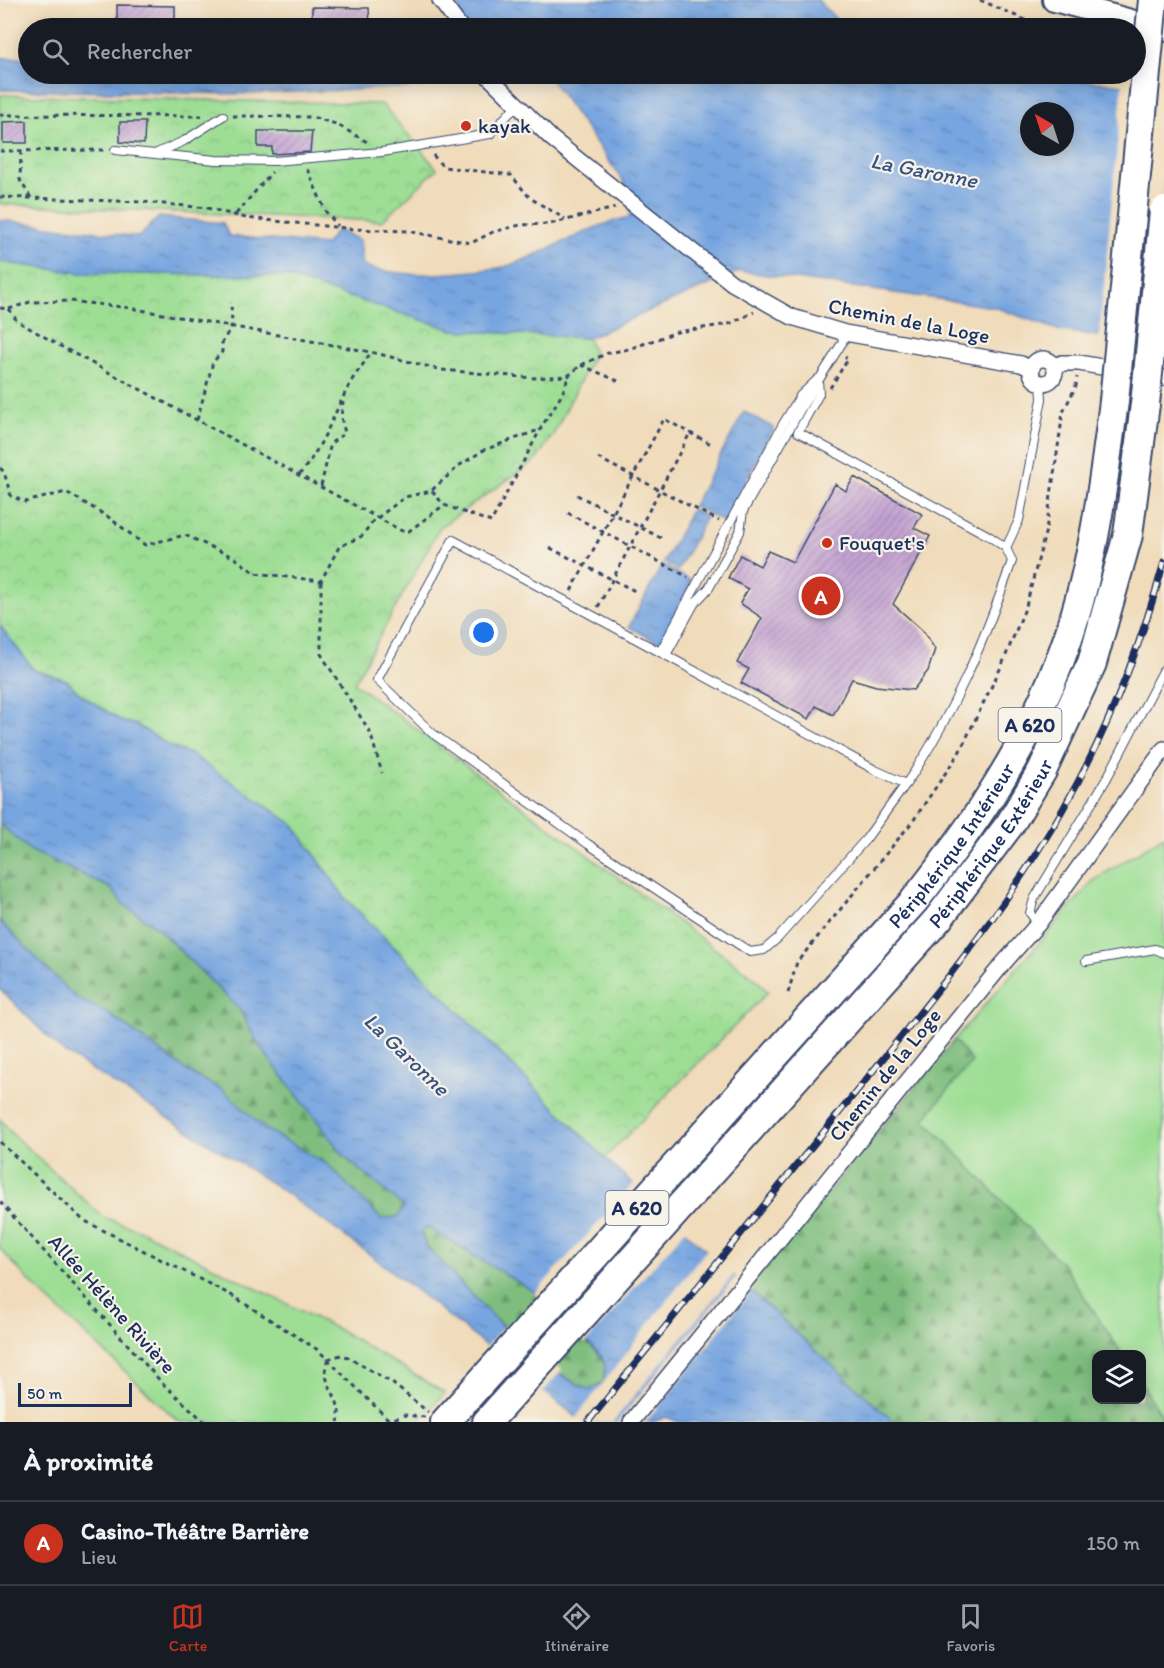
<!DOCTYPE html>
<html lang="fr">
<head>
<meta charset="utf-8">
<style>
	:root { --surface:#171b24; --page:#20242c; --text:#f1f3f6; --muted:#9ea1a6; --line:#363941; --accent:#c8321e }
	body { margin:0; font-family:Itim,sans-serif; background:var(--page); color:var(--text) }
	.controls { position:absolute; right:18px; bottom:18px; display:grid; overflow:hidden; border-radius:12px; box-shadow:0 3px 15px #0003 }
	.controls button { width:54px; height:54px; display:grid; place-items:center; padding:0; border:0; border-bottom:2px solid var(--line); background:var(--surface); color:var(--text); font:30px sans-serif }
	.compass { position:absolute; left:1020px; top:102px; width:54px; height:54px; border-radius:50%; background:var(--surface); box-shadow:0 3px 15px #0003; rotate:321deg }
	.scale { position:absolute; left:18px; bottom:15px; width:114px; box-sizing:border-box; padding-left:6px; border:3px solid #1b2f5e; border-top:0; font-size:16px; line-height:21px; white-space:nowrap; color:#1b2f5e; -webkit-text-stroke:4px #f7f3e8; paint-order:stroke }
	.you { position:absolute; left:484px; top:633px; width:21px; height:21px; margin:-15px; border:4px solid #fff; border-radius:50%; background:#1a73e8; box-shadow:0 0 0 9px #1a73e833 }
	.badge { display:grid; place-items:center; width:39px; height:39px; border-radius:50%; background:var(--accent); color:#fff; font-size:20px; font-weight:700 }
	.pin { position:absolute; translate:-50% -50%; border:3px solid #fff; box-shadow:0 2px 6px #0006 }
	.list { margin:0; padding:0; list-style:none }
	h2 { display:flex; justify-content:space-between; align-items:center; height:78px; margin:0; padding:0 24px; font-size:26px }
	h2 small { font-size:20px; font-weight:400; color:var(--muted) }
	.list li { display:grid; grid-template-columns:39px 1fr auto; gap:18px; align-items:center; box-sizing:border-box; height:84px; padding:0 24px; border-top:2px solid var(--line) }
	.list b { display:block; font-size:22px; white-space:nowrap }
	.list p { margin:0; font-size:20px; white-space:nowrap; color:var(--muted) }
	.list em { font-size:20px; font-style:normal; color:var(--muted) }
	.icon { flex:none; width:33px; height:33px; fill:none; stroke:currentColor; stroke-width:2; stroke-linecap:round; stroke-linejoin:round }
	.map { position:relative; flex:none; width:1164px; height:1422px; overflow:hidden }
	.search { position:absolute; background:var(--surface); box-shadow:0 3px 15px #0003; left:18px; right:18px; top:18px; height:66px; display:flex; align-items:center; gap:15px; box-sizing:border-box; padding:0 21px; border-radius:33px; color:var(--muted); font-size:22px }
	.sheet { height:162px; background:var(--surface) }
	nav { display:flex; justify-content:space-around; align-items:center; box-sizing:border-box; height:84px; border-top:2px solid var(--line); background:var(--surface); font-size:16px; color:var(--muted) }
	nav a { display:grid; justify-items:center; gap:3px }
	nav .on { color:var(--accent) }
	.map>svg:first-child { display:block }
	.green { fill:#9dde94; stroke:#5c8679; stroke-width:1.5 }
	.forest { fill:url(#forest-firs); stroke:#4c766e; stroke-width:1.5 }
	.park { fill:url(#park-crowns); stroke:#5c8679; stroke-width:1.5 }
	.water { fill:url(#water-ripples); stroke:#496a9f; stroke-width:1.5; fill-rule:evenodd }
	.pier { fill:#f0dbba }
	.building { fill:url(#building-hatch) }
	.lines { fill:none; stroke-linecap:round; stroke-linejoin:round }
	.lane-casing { stroke:#3b496c; stroke-width:10 }
	.street-casing { stroke:#3b496c; stroke-width:18 }
	.secondary-casing { stroke:#3b496c; stroke-width:26 }
	.highway-casing { stroke:#3b496c; stroke-width:32 }
	.path { stroke:#3b496c; stroke-width:3; stroke-dasharray:4.5 4.5; stroke-linecap:butt }
	.lane { stroke:#fff; stroke-width:8 }
	.street { stroke:#fff; stroke-width:15 }
	.secondary { stroke:#fff; stroke-width:22 }
	.highway { stroke:#fff; stroke-width:28 }
	.rail-casing { stroke:#1b2f5e; stroke-width:7 }
	.rail { stroke:#f7f3e8; stroke-width:4.5; stroke-dasharray:14; stroke-linecap:butt }
	.highway-bridge-casing { stroke:#3b496c; stroke-width:32; stroke-linecap:butt }
	.highway-bridge { stroke:#fff; stroke-width:28 }
	.poi-dot { fill:#c8321e; stroke:#f7f3e8; stroke-width:2 }
	.labels { text-anchor:middle; stroke-width:4.5; stroke-linejoin:round; paint-order:stroke }
	.shield { fill:#f7f3e8; stroke:#5d6a87; stroke-width:1.5 }
	.shield-label { font-size:20px; font-weight:bold; fill:#1b2f5e }
	.poi-label { font-size:21px; fill:#1b2f5e; stroke:#f7f3e8; text-anchor:start }
	.street-label { font-size:21px; fill:#1b2f5e; stroke:#f7f3e8 }
	.water-label { font-size:22px; font-style:italic; fill:#375285; stroke:#f7f3e8 }
</style>
</head>
<body>
<div class="map">
<svg width="1164" height="1422" viewBox="0 0 1164 1422">
	<defs>
		<pattern id="forest-firs" width="22" height="20" patternUnits="userSpaceOnUse" patternTransform="scale(1.5)"><rect width="22" height="20" fill="#7ebd7e"/><path d="M5 1l3.5 6h-7zM16 11l3.5 6h-7z" fill="#669a6a"/></pattern>
		<pattern id="park-crowns" width="20" height="18" patternUnits="userSpaceOnUse" patternTransform="scale(1.5)"><rect width="20" height="18" fill="#9dde94"/><path d="M2 6a3 3 0 1 1 6 0M12 15a3 3 0 1 1 6 0" fill="none" stroke="#87bf82"/></pattern>
		<pattern id="water-ripples" width="26" height="14" patternUnits="userSpaceOnUse" patternTransform="scale(1.5)"><rect width="26" height="14" fill="#77a5e0"/><path d="M2 4q2-2 4 0t4 0M15 11q2-2 4 0t4 0" fill="none" stroke="#6187b9"/></pattern>
		<pattern id="building-hatch" width="6" height="6" patternUnits="userSpaceOnUse" patternTransform="scale(1.5)"><rect width="6" height="6" fill="#c4a3d2"/><path d="M-1 1l2-2M0 6l6-6M5 7l2-2" fill="none" stroke="#9e85ae"/></pattern>
	</defs>
	<rect width="100%" height="100%" fill="#f7f3e8"/>
	<filter id="ink" filterUnits="userSpaceOnUse"><feTurbulence type="fractalNoise" baseFrequency=".0167" numOctaves="2"/><feDisplacementMap in="SourceGraphic" scale="12" xChannelSelector="R" yChannelSelector="G"/><feConvolveMatrix kernelMatrix="1 2 1 2 8 2 1 2 1" color-interpolation-filters="sRGB"/></filter>
	<filter id="wash" filterUnits="userSpaceOnUse"><feTurbulence type="fractalNoise" baseFrequency=".008" numOctaves="4" result="noise"/><feDisplacementMap in="SourceGraphic" scale="24" xChannelSelector="R" yChannelSelector="G"/><feGaussianBlur stdDeviation="1.35" result="paint"/><feColorMatrix in="noise" values="0 0 0 0 0 0 0 0 0 0 0 0 0 0 0 0 0 1.4 0 .05"/><feComposite in="paint" operator="in"/></filter>
	<g filter="url(#wash)">
		<rect width="100%" height="100%" fill="#f0dbba"/>
		<g class="green">
			<polygon points="1164,836 1164,1418 1142,1384 1142,1354 1122,1354 1064,1266 924,1119 972,1061 954,1040 1094,880"/>
			<polygon points="0,1119 13,1135 103,1217 144,1232 341,1331 445,1393 418,1422 179,1422 34,1286 0,1249"/>
		</g>
		<g class="forest">
			<polygon points="0,824 30,850 111,888 122,903 157,928 240,1010 258,1044 344,1156 404,1207 398,1217 381,1219 327,1164 265,1129 223,1090 190,1073 106,1012 76,998 12,936 0,921"/>
			<polygon points="954,1040 972,1061 924,1119 1064,1266 1122,1354 1096,1354 1096,1400 1142,1400 1142,1384 1164,1422 894,1422 748,1289"/>
			<path d="M427 1227 546 1299 602 1358 605 1366 604 1382 589 1390C523 1359 475 1296 425 1245L421 1232Z"/>
		</g>
		<g class="park">
			<polygon points="0,95 382,104 437,169 382,221 0,204"/>
			<polygon points="0,262 80,273 284,276 453,330 588,338 594,354 553,435 536,460 440,527 354,683 756,979 768,992 605,1158 345,898 294,825 192,755 169,746 137,725 123,722 80,694 66,680 34,670 0,626"/>
		</g>
		<g class="water">
			<polygon points="460,0 818,0 838,21 864,28 448,28 458,19"/>
			<polygon points="0,58 28,58 28,74 446,74 422,87 247,94 0,90"/>
			<path d="M547 74H1032L1164 90V345L1061 331 994 307 740 271 588 338 453 330 284 276 80 273 0 262V220L139 237 159 217 223 223 229 236 325 245 337 230 360 240 363 266C402 279 458 274 499 268 515 265 532 256 546 250 579 236 595 224 631 217L624 182ZM1029 111H1065V147H1029Z"/>
			<polygon points="744,412 774,428 724,522 693,506"/>
			<polygon points="692,509 706,517 678,570 664,562"/>
			<polygon points="662,565 692,581 660,643 629,627"/>
			<path d="M0 626 34 670 66 680 80 694 123 722 137 725 169 746 192 755 294 825 345 898 605 1158 894 1422H679L666 1417 653 1422H583L381 1263 276 1186 62 1051 0 989V921L76 998 106 1012 190 1073 223 1090 265 1129 327 1164 381 1219 398 1217 404 1207 344 1156 258 1044 240 1010 158 928 122 903 111 888 30 850 0 824ZM427 1227 546 1299 602 1357 605 1366 604 1382 589 1390C524 1360 474 1295 425 1245L421 1232Z"/>
		</g>
		<g class="pier">
			<polygon points="1123,81 1164,87 1164,348 1099,339"/>
			<polygon points="635,1182 687,1228 585,1344 544,1302 534,1294"/>
			<polygon points="708,1248 735,1273 613,1422 578,1422 575,1419"/>
			<polygon points="737,1275 753,1289 646,1422 617,1422"/>
			<polygon points="505,1325 562,1370 542,1393 485,1348"/>
		</g>
		<g id="blocks">
			<g class="building">
				<polygon points="117,5 175,6 175,27 117,27"/>
				<polygon points="312,7 369,8 370,28 312,28"/>
				<polygon points="27,121 27,143 3,143 3,122"/>
				<polygon points="120,122 145,122 144,144 120,142"/>
				<polygon points="258,131 312,131 310,152 272,154 272,147 258,147"/>
				<polygon points="854,477 922,514 914,528 930,536 893,604 922,630 935,649 928,671 913,690 876,686 852,679 833,715 816,706 809,719 741,683 749,669 737,663 762,618 740,603 748,589 728,578 740,555 760,566 768,551 793,562 835,484 846,491"/>
			</g>
		</g>
	</g>
	<g filter="url(#ink)">
		<use href="#blocks" fill-opacity="0" stroke="#3b496c" stroke-width="1.5"/>
		<g class="lines">
			<g class="lane-casing">
				<g id="lane">
					<polyline points="115,150 216,160 274,161 382,152 490,134 516,106"/>
					<polyline points="157,153 184,141 223,116"/>
					<path d="M818 379 819 394 798 432 989 536 1006 548 1012 561C985 639 953 716 906 784L875 770 660 652 783 424 800 396Z"/>
					<polyline points="1006,548 1019,520 1042,399 1041,383"/>
					<polyline points="660,652 453,540 377,680 432,733 588,844 750,952 764,950 778,938 866,839 906,784"/>
					<polyline points="666,655 694,604 709,588 740,532 743,511 800,410 842,343 845,333"/>
					<polyline points="1038,924 1030,913 1034,899 1107,778 1164,669"/>
					<polyline points="1086,961 1155,949 1164,953"/>
				</g>
			</g>
			<g class="street-casing">
				<g id="street">
					<polyline points="440,0 461,28"/>
					<polyline points="486,74 551,138 732,283 792,317 845,333 1021,364 1032,369"/>
					<circle cx="1043" cy="371" r="12"/>
					<polyline points="1055,369 1062,363 1079,363 1164,378"/>
					<polyline points="631,1422 1001,966 1038,924 1164,749"/>
				</g>
			</g>
			<g class="secondary-casing">
				<polyline id="secondary" points="1054,0 1164,30"/>
			</g>
			<g class="highway-casing">
				<g id="highway">
					<path id="s1" d="M445 1422 914 901C973 827 1026 749 1060 660 1092 577 1103 488 1114 401"/>
					<path id="s2" d="M487 1422 938 919 1010 824 1042 771 1092 663 1128 535 1145 404"/>
				</g>
			</g>
			<g class="path">
				<polyline points="980,0 1043,28"/>
				<polyline points="0,115 202,116"/>
				<polyline points="233,116 312,117 336,124 367,142"/>
				<polyline points="0,151 106,150"/>
				<polyline points="21,151 20,180 31,198"/>
				<polyline points="433,155 443,167 511,175 530,198 565,219"/>
				<polyline points="307,169 326,212 338,226"/>
				<polyline points="0,197 143,202 207,208 246,218 354,229 407,231 471,243 493,232 520,225 550,224 615,208"/>
				<polyline points="236,214 272,172"/>
				<polyline points="0,308 9,309 30,302 70,301 130,308 371,352 442,370 534,378 568,376 581,365 608,353 629,349 677,332 729,324 754,312"/>
				<path d="M9 309 17 321 62 347 402 531H409L444 505 491 522C508 491 524 460 540 430 550 411 564 397 568 376"/>
				<polyline points="581,365 618,381"/>
				<polyline points="830,388 848,359 845,357"/>
				<polyline points="197,420 213,362 222,352 222,343 232,325 231,302"/>
				<polyline points="598,458 719,521"/>
				<polyline points="0,468 4,472 11,496 25,502 66,492 107,516 145,545 185,535 235,558 255,573 321,581 339,547 362,536 372,522 405,497 431,491 460,465 484,450 539,430"/>
				<path d="M299 475C324 446 334 412 352 380 358 370 365 363 370 353"/>
				<polyline points="321,486 331,443 345,433 341,417 343,402"/>
				<polyline points="432,491 444,505"/>
				<polyline points="577,495 661,538"/>
				<polyline points="568,513 688,577"/>
				<polyline points="550,548 635,591"/>
				<polyline points="321,581 321,654 370,732 382,773"/>
				<polyline points="571,591 664,419 711,444"/>
				<polyline points="598,607 690,433"/>
				<polyline points="788,993 797,962 913,821 959,753 1002,665 1026,606 1046,530 1063,412 1076,386 1077,377"/>
				<polyline points="0,1142 83,1220 231,1295 318,1350 391,1422"/>
				<polyline points="0,1202 163,1384 205,1422"/>
				<polyline points="328,1359 341,1355 348,1357 392,1383 428,1412"/>
				<path d="M328 1359C317 1382 345 1398 338 1422"/>
				<polyline points="386,1422 404,1415 425,1417"/>
			</g>
			<use href="#lane" class="lane"/>
			<use href="#street" class="street"/>
			<use href="#secondary" class="secondary"/>
			<use href="#highway" class="highway"/>
			<g class="rail-casing">
				<path id="rail" d="M588 1422C673 1317 758 1213 843 1108 920 1012 1002 917 1063 809 1108 731 1140 648 1164 562"/>
			</g>
			<use href="#rail" class="rail"/>
			<g class="highway-bridge-casing">
				<g id="highway-bridge">
					<polyline points="1114,401 1153,0"/>
					<polyline points="1145,404 1164,211"/>
				</g>
			</g>
			<use href="#highway-bridge" class="highway-bridge"/>
		</g>
	</g>
	<g class="poi-dot">
		<circle cx="466" cy="126" r="6"/>
		<circle cx="827" cy="543" r="6"/>
	</g>
	<g class="labels">
		<g class="shield">
			<rect x="998.5" y="708" width="63" height="34" rx="4.5"/>
			<rect x="605.5" y="1191" width="63" height="34" rx="4.5"/>
		</g>
		<g class="shield-label">
			<text x="1030" y="732">A 620</text>
			<text x="637" y="1215">A 620</text>
		</g>
		<g class="poi-label">
			<text x="478" y="133">kayak</text>
			<text x="839" y="550">Fouquet's</text>
		</g>
		<g class="street-label">
			<text transform="translate(909 321) rotate(11)" y="7">Chemin de la Loge</text>
			<text dy="7" stroke="none"><textPath href="#s2" startOffset="768">Périphérique Extérieur</textPath></text>
			<text dy="7" stroke="none"><textPath href="#s1" startOffset="768">Périphérique Intérieur</textPath></text>
			<text transform="translate(885 1075) rotate(-51)" y="7">Chemin de la Loge</text>
			<text transform="translate(112 1304) rotate(48)" y="7">Allée Hélène Rivière</text>
		</g>
		<g class="water-label">
			<text transform="translate(924 170) rotate(11)" y="8">La Garonne</text>
			<text transform="translate(407 1054) rotate(44)" y="8">La Garonne</text>
		</g>
	</g>
</svg>
<div class="controls">
<button><svg class="icon" aria-label="layers" viewBox="0 0 24 24"><path d="M12 4l9 5-9 5-9-5zM3 14l9 5 9-5"/></svg></button>
</div>
<svg class="compass" viewBox="-18 -18 36 36"><path d="M0-13l5 13h-10z" fill="#e53935"/><path d="M0 13l5-13h-10z" fill="#9ea1a6"/></svg>
<div class="scale">50 m</div>
<div class="you"></div>
<div class="pin badge" style="left:821px;top:596px">A</div>
<div class="search"><svg class="icon" aria-label="search" viewBox="0 0 24 24"><circle cx="10" cy="10" r="6"/><path d="M15 15l6 6"/></svg>Rechercher</div>
</div>
<section class="sheet">
<h2>À proximité<small></small></h2>
<ul class="list">
<li><span class="badge">A</span><div><b>Casino-Théâtre Barrière</b><p>Lieu</p></div><em>150 m</em></li>
</ul>
</section>
<nav>
<a class="on"><svg class="icon" aria-label="map" viewBox="0 0 24 24"><path d="M3 6l6-2 6 2 6-2v14l-6 2-6-2-6 2zM9 4v14M15 6v14"/></svg>Carte</a>
<a><svg class="icon" aria-label="directions" viewBox="0 0 24 24"><path d="M12 3l9 9-9 9-9-9zM9 14v-3h6M13 9l2 2-2 2"/></svg>Itinéraire</a>
<a><svg class="icon" aria-label="saved" viewBox="0 0 24 24"><path d="M7 4h10v16l-5-4-5 4z"/></svg>Favoris</a>
</nav>
</body>
</html>
